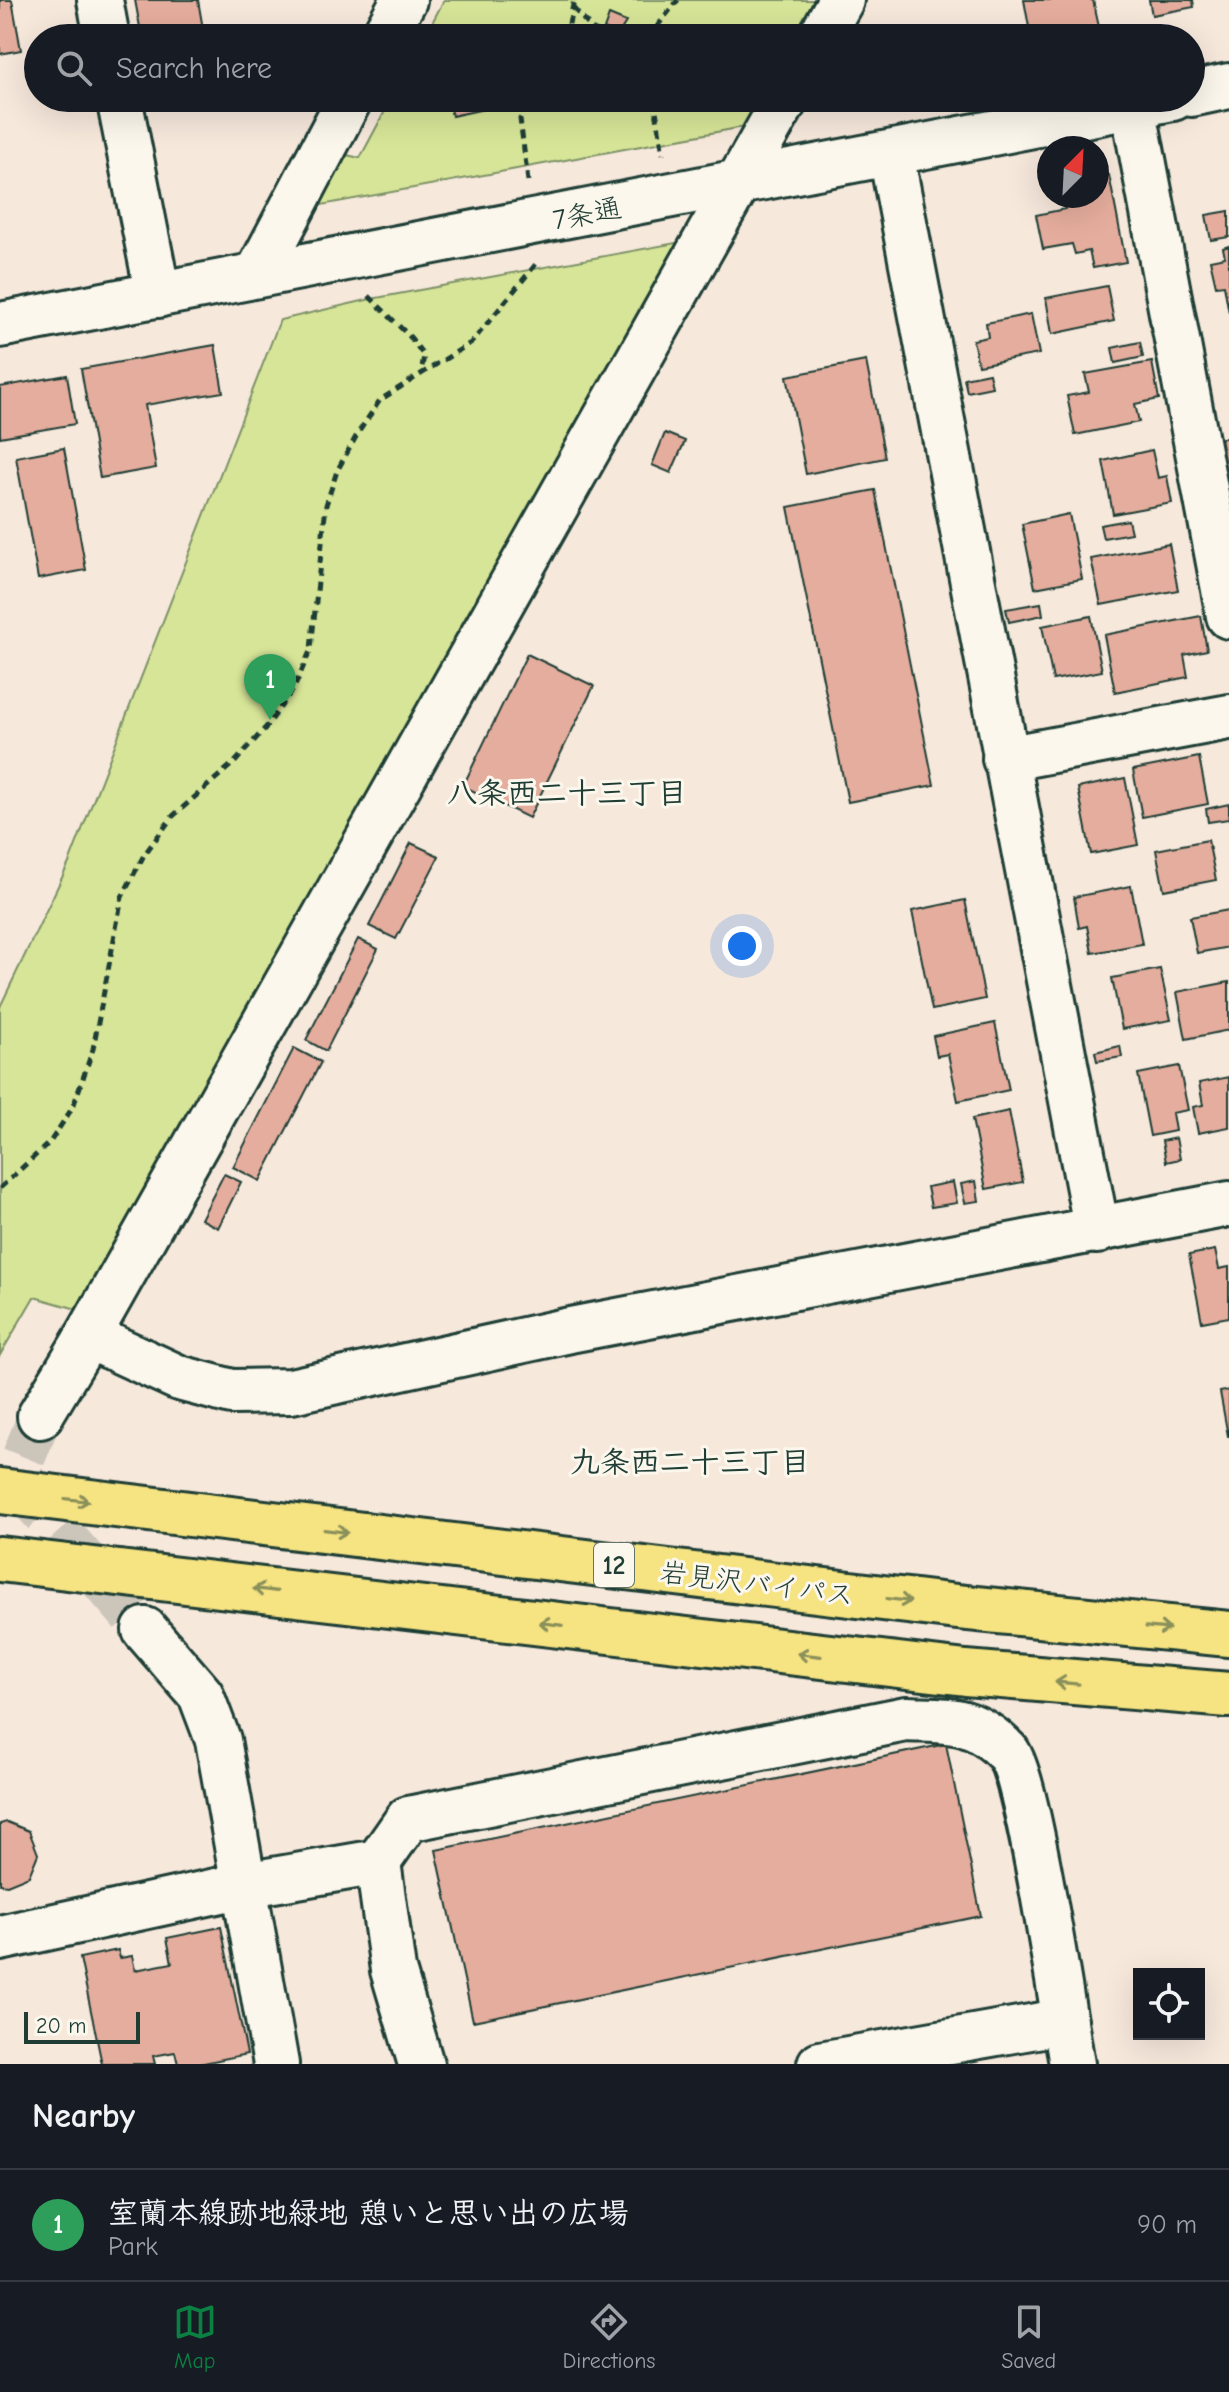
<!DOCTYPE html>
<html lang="en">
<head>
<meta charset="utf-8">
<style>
	:root { --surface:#171b24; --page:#20242c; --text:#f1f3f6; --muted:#9ea1a6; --line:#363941; --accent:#0b8043 }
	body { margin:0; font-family:"Comic Neue","Klee One",sans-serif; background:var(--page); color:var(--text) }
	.controls { position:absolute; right:24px; bottom:24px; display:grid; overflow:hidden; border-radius:0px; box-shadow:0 8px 32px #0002 }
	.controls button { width:72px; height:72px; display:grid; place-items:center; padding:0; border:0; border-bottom:2px solid var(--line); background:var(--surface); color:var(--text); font:40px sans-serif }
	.compass { position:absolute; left:1037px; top:136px; width:72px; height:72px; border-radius:50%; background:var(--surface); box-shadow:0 8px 32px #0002; rotate:24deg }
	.scale { position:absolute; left:24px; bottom:20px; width:116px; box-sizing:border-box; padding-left:8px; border:4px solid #1f3d34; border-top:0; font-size:22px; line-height:28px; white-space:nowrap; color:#1f3d34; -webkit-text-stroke:6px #fbf7ec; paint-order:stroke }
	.you { position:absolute; left:742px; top:946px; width:28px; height:28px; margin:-20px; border:6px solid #fff; border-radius:50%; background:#1a73e8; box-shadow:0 0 0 12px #1a73e833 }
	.badge { display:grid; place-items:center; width:52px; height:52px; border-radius:50%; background:var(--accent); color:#fff; font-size:26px; font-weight:700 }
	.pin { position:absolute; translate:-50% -66px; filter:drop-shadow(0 2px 4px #0008) }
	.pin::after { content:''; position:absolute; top:42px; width:28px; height:24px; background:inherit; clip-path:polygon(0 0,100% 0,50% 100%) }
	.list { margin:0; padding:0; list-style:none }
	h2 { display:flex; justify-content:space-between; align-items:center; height:104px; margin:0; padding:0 32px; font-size:34px }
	h2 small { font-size:26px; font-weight:400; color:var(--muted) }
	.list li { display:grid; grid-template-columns:52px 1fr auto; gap:24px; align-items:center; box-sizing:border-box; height:112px; padding:0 32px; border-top:2px solid var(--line) }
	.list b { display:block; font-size:30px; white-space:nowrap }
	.list p { margin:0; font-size:26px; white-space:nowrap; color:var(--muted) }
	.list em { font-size:26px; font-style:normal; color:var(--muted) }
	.icon { flex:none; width:44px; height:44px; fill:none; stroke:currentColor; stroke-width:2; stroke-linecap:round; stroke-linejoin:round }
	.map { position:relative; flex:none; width:1229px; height:2064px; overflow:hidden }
	.search { position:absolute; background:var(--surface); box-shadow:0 8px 32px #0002; left:24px; right:24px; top:24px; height:88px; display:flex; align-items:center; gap:20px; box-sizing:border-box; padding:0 28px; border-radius:44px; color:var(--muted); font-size:30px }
	.sheet { height:216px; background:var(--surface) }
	nav { display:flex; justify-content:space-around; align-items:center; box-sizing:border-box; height:112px; border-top:2px solid var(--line); background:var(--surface); font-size:22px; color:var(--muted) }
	nav a { display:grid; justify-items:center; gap:4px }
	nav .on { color:var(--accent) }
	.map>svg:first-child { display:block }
	.green { fill:#d7e598; stroke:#7b9166; stroke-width:2 }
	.building { fill:#e5ad9d; stroke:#1f3d34; stroke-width:2 }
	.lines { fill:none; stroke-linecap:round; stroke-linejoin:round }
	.minor-tunnel { stroke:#ccc6ba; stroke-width:44; stroke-dasharray:44 22; stroke-linecap:butt }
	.minor-casing { stroke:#1f3d34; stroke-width:50 }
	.highway-casing { stroke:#1f3d34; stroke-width:50 }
	.path { stroke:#1f3d34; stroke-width:5; stroke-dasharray:8 6; stroke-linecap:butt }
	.minor { stroke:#fbf7ec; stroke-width:44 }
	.highway { stroke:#f6e381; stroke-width:44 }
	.oneway { stroke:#8a905a }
	.labels { text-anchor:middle; stroke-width:6; stroke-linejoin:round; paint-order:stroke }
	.shield { fill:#fbf7ec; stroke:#61756b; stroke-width:2 }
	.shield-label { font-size:26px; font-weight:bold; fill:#1f3d34 }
	.street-label { font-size:28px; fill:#1f3d34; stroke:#fbf7ec }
	.neighbourhood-label { font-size:30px; font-weight:bold; fill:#1f3d34; stroke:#fbf7ec }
</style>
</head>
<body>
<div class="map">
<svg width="1229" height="2064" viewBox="0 0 1229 2064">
	<rect width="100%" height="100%" fill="#f7e8dc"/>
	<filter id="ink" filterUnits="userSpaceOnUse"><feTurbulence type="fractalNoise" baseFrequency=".0125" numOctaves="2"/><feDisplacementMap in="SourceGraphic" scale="16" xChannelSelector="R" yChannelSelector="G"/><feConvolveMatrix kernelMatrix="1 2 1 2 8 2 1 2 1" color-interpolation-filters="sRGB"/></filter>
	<g filter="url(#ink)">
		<g class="green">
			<polygon points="444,0 824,0 803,38 424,38"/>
			<polygon points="392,98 770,98 754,125 311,207 338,153 360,158"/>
			<polygon points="681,242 84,1311 34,1297 0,1355 0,1007 69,863 280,320 371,299"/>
		</g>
		<g class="building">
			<polygon points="0,0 12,0 21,50 0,54"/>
			<polygon points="135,0 198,0 203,29 142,38"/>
			<polygon points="1024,0 1093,0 1099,27 1031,38"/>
			<polygon points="1149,0 1193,0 1194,7 1152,15"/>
			<polygon points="609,15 626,22 618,35 604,29"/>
			<polygon points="447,98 486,98 489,108 452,116"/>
			<polygon points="1109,175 1126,262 1093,268 1089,251 1075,254 1072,244 1043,249 1036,215 1065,209 1063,196 1097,196 1097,178"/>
			<polygon points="1229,211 1229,237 1211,240 1206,215"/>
			<polygon points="1229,246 1229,313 1224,285 1216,286 1210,260 1225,257 1223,248"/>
			<polygon points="1107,286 1114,321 1052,334 1046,298"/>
			<polygon points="1031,314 1039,354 978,365 973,340 988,337 986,323"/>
			<polygon points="1140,342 1143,357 1115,363 1112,348"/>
			<polygon points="215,345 223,392 145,405 156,468 100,478 81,369"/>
			<polygon points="866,361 885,458 806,474 787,376"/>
			<polygon points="1152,362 1159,399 1135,404 1139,422 1075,435 1067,396 1089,392 1085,374"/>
			<polygon points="989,373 992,387 967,392 964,378"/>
			<polygon points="67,375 75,424 0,437 0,387"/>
			<polygon points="665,433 685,441 671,473 652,465"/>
			<polygon points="1229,437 1229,470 1225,471 1219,439"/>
			<polygon points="64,448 86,570 38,579 16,457"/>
			<polygon points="1152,450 1158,478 1167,476 1172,503 1113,514 1103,461"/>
			<polygon points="875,490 934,785 848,802 788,507"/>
			<polygon points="1069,514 1082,579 1035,588 1022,524"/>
			<polygon points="1128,520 1131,533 1103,538 1100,525"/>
			<polygon points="1169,544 1178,590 1101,605 1091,559"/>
			<polygon points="1041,603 1043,615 1009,622 1006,609"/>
			<polygon points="1091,616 1102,671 1053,680 1042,626"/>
			<polygon points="1201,616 1207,650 1184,655 1188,677 1115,692 1104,635"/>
			<polygon points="527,654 594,686 529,818 463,786"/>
			<polygon points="1199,757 1208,804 1142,817 1133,770"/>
			<polygon points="1125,778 1138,845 1091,854 1078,788"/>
			<polygon points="1229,804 1229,819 1208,822 1206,809"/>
			<polygon points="1208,840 1216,880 1164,890 1156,850"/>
			<polygon points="411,843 439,856 396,939 369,926"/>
			<polygon points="1131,886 1142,944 1092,953 1087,926 1079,928 1074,897"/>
			<polygon points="965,900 985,999 932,1010 912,911"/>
			<polygon points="1229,910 1229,947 1197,953 1190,917"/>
			<polygon points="358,939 378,949 326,1051 306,1040"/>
			<polygon points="1160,969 1171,1020 1122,1029 1112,978"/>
			<polygon points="1229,982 1229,1030 1186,1039 1177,992"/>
			<polygon points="995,1023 1009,1090 958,1101 948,1054 937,1056 933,1036"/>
			<polygon points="1120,1046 1122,1057 1097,1061 1095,1052"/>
			<polygon points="294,1048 321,1062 260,1181 233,1167"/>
			<polygon points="1179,1066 1188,1110 1172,1113 1175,1131 1150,1136 1138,1074"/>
			<polygon points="1229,1077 1229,1127 1198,1133 1193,1107 1203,1105 1199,1083"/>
			<polygon points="1009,1111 1023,1182 986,1189 972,1119"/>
			<polygon points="1176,1138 1180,1159 1166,1162 1162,1141"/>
			<polygon points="224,1174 241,1182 218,1228 201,1219"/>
			<polygon points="976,1181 979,1201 965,1203 961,1184"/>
			<polygon points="953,1182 957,1203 931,1207 927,1187"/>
			<polygon points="1215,1250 1219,1269 1229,1267 1229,1317 1202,1322 1189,1255"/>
			<polygon points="1229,1390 1229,1436 1228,1436 1220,1392"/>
			<polygon points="946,1744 981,1916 473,2021 436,1850"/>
			<polygon points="7,1822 29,1831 38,1854 29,1876 7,1885 0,1884 0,1824"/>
			<polygon points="221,1927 247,2054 199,2064 178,2064 175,2052 153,2056 155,2064 102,2064 80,1958 118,1950 120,1958 132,1956 135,1970 172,1963 167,1938"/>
		</g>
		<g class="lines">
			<polyline class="minor-tunnel" points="40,1416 19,1469 33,1501 145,1630"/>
			<g class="minor-casing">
				<g id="minor">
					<polyline points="100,0 107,38"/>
					<polyline points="383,38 404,0"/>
					<polyline points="820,38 841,0"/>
					<polyline points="1191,94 1229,86"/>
					<polyline points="119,98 158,295"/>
					<polyline points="1133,106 1229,616"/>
					<polyline points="891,154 1097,1231"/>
					<polyline points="257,275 350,98"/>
					<polyline points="0,325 1173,98"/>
					<polyline points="1005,759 1229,717"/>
					<polyline points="88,1336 179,1378 232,1392 291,1391 570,1330 1229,1204"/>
					<polyline points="40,1416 88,1336 786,98"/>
					<polyline points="145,1630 201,1695 218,1740 276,2064"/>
					<polyline points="0,1938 244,1885 378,1862"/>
					<path d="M421 2064 393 1970 378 1862 408 1819 906 1719C951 1721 973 1717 1007 1752 1027 1772 1064 2019 1072 2064"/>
					<polyline points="820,2064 1065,2021"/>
				</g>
			</g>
			<g class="highway-casing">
				<g id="highway">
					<polyline points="0,1491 957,1607 1229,1634"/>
					<polyline points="0,1559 966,1673 1229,1695"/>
				</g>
			</g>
			<g class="path">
				<polyline points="573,8 593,30 613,38"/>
				<polyline points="566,38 574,0"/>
				<polyline points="637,38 648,36"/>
				<polyline points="648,38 678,0"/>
				<polyline points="654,98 663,154"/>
				<polyline points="528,181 520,119 532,98"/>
				<polyline points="369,296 411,338 424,356 421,372"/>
				<polyline points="0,1188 50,1142 73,1107 93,1049 122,897 144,855 173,816 236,761 268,725 295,686 311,649 326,505 337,471 358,433 380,400 472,342 536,264"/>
			</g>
			<use href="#minor" class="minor"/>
			<use href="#highway" class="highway"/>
		</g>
		<defs><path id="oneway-shaft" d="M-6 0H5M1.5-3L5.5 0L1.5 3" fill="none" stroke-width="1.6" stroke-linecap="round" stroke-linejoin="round" transform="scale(2)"/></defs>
		<g class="oneway">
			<use href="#oneway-shaft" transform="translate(77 1500) rotate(7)"/>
			<use href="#oneway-shaft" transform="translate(336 1531) rotate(7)"/>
			<use href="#oneway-shaft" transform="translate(265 1590) rotate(-173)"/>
			<use href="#oneway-shaft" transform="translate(899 1600) rotate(7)"/>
			<use href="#oneway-shaft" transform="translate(551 1624) rotate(-173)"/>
			<use href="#oneway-shaft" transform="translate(1158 1628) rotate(5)"/>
			<use href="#oneway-shaft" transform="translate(809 1655) rotate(-173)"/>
			<use href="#oneway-shaft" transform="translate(1067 1683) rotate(-175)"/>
		</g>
	</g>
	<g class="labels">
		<rect class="shield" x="594" y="1543" width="40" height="44" rx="6"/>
		<g class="shield-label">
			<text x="614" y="1574">12</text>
		</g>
		<g class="street-label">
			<text transform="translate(587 213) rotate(-11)" y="10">7条通</text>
			<text transform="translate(757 1583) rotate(7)" y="10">岩見沢バイパス</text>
		</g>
		<g class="neighbourhood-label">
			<text x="567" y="803">八条西二十三丁目</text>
			<text x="690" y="1472">九条西二十三丁目</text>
		</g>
	</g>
</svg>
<div class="controls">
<button><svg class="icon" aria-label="locate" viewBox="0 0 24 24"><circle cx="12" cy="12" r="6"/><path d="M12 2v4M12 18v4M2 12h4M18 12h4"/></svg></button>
</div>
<svg class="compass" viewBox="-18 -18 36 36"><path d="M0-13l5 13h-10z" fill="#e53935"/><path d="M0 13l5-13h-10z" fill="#9ea1a6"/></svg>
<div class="scale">20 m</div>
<div class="you"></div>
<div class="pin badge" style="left:270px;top:720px;background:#2e9e5b">1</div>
<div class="search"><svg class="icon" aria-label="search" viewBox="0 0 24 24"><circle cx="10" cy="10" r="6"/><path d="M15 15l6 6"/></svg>Search here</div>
</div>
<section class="sheet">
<h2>Nearby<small></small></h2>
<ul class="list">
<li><span class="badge" style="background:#2e9e5b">1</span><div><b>室蘭本線跡地緑地 憩いと思い出の広場</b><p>Park</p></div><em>90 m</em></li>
</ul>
</section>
<nav>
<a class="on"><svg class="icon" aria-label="map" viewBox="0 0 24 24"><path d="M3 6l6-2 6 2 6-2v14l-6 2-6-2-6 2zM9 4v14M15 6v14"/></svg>Map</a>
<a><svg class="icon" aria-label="directions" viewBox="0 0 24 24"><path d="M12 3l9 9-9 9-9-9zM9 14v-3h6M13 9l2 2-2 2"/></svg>Directions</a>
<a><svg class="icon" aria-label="saved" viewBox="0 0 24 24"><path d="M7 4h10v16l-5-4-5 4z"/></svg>Saved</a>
</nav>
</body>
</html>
